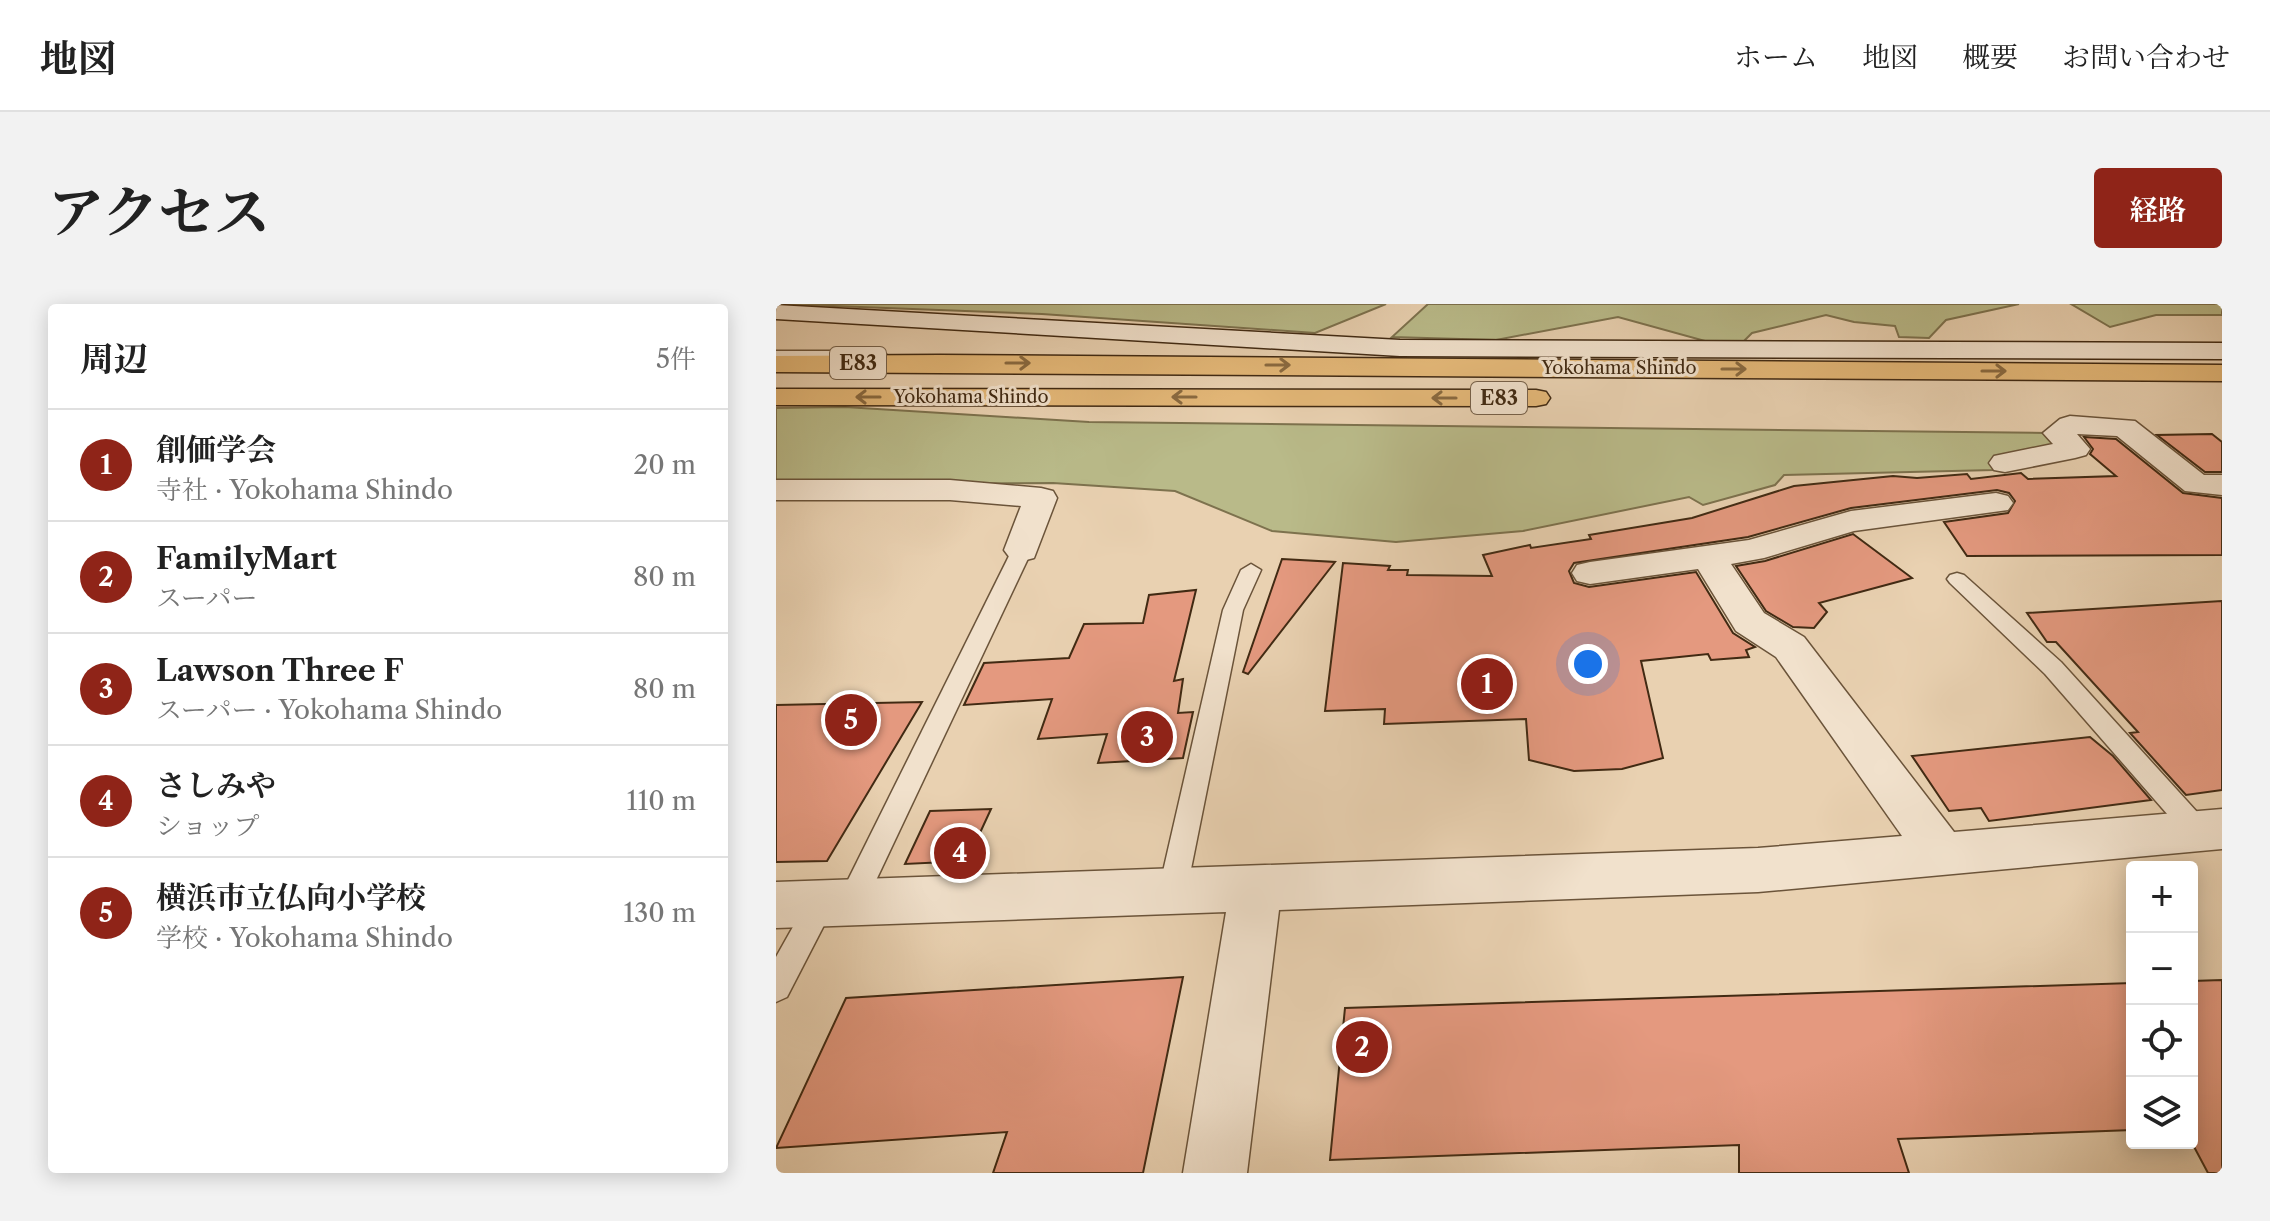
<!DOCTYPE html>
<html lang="ja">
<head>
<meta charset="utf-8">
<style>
	:root { --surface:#fff; --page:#f2f2f2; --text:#222; --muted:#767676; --line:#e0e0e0; --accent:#8f2418 }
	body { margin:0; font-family:"Libre Caslon Text","Noto Serif JP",serif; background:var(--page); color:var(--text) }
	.controls { position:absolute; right:24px; bottom:24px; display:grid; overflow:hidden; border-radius:8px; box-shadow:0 4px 20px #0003 }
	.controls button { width:72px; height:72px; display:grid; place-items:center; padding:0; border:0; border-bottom:2px solid var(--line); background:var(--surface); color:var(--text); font:40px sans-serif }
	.you { position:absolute; left:812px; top:360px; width:28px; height:28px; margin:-20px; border:6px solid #fff; border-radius:50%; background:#1a73e8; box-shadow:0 0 0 12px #1a73e833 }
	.badge { display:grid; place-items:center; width:52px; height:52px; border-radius:50%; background:var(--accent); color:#fff; font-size:26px; font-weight:700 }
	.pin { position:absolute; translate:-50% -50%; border:4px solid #fff; box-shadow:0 2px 8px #0006 }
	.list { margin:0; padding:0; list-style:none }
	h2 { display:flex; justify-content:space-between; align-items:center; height:104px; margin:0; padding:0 32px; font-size:34px }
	h2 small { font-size:26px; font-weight:400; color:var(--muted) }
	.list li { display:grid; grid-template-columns:52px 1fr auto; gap:24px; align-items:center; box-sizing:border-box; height:112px; padding:0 32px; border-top:2px solid var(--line) }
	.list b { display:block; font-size:30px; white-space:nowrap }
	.list p { margin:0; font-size:26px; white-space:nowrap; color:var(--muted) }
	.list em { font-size:26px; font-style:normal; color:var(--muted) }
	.icon { flex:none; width:44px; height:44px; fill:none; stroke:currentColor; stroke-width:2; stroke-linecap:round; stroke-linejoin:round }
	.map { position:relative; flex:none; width:1446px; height:869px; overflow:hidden; border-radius:8px }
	header { display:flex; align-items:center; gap:48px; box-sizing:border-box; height:112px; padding:0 40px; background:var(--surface); border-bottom:2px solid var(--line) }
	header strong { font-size:38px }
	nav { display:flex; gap:44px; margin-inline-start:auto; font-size:28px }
	.intro { display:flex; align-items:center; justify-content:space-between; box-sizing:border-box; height:192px; padding:0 48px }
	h1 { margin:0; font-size:56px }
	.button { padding:20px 36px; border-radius:8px; background:var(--accent); color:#fff; font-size:28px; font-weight:700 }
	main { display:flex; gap:48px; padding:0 48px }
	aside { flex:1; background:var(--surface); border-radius:8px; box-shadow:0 4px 20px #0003 }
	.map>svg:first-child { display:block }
	.green { fill:#b9ba89; stroke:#7d724e; stroke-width:2 }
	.building { fill:#e4997f; stroke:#412a13; stroke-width:2 }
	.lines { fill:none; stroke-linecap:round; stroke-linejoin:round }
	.lane-casing { stroke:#6b543a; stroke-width:3 }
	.street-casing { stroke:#6b543a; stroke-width:3 }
	.secondary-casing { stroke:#412a13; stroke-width:3 }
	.highway-casing { stroke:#412a13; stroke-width:3 }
	.lane { fill:#f1e1cc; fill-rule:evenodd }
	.street { fill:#f1e1cc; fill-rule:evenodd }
	.secondary { fill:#f1e1cc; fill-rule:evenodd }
	.highway { fill:#e4b878; fill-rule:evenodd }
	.oneway { stroke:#8a6a40 }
	.labels { text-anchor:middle; stroke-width:6; stroke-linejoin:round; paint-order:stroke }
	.far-street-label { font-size:18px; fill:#412a13; stroke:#f1e1cc }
	.shield { fill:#f1e1cc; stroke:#76614a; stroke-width:2 }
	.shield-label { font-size:20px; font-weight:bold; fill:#412a13 }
</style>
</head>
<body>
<header>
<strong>地図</strong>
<nav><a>ホーム</a><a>地図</a><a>概要</a><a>お問い合わせ</a></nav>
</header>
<div class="intro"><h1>アクセス</h1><a class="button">経路</a></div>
<main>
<aside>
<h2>周辺<small>5件</small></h2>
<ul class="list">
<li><span class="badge">1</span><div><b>創価学会</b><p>寺社 · Yokohama Shindo</p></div><em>20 m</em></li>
<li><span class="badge">2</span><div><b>FamilyMart</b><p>スーパー</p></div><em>80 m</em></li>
<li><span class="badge">3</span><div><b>Lawson Three F</b><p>スーパー · Yokohama Shindo</p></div><em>80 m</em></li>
<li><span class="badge">4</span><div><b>さしみや</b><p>ショップ</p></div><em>110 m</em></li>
<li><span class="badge">5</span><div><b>横浜市立仏向小学校</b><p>学校 · Yokohama Shindo</p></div><em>130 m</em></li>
</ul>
</aside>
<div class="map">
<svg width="1446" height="869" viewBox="0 0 1446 869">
	<rect width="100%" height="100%" fill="#e9d1b1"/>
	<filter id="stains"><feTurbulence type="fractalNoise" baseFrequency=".0025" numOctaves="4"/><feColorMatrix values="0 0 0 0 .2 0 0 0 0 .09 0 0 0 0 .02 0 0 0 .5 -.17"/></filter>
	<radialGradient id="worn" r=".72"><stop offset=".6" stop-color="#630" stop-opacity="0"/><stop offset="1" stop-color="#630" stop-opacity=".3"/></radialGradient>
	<g class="green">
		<polygon points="5,0 610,0 539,29 266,10"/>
		<polygon points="652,0 1243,0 1170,16 1153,34 1123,33 1119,22 1078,18 1050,11 976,29 968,37 929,37 842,13 720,36 616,33"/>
		<polygon points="1295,0 1446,0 1446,11 1380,11 1334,23"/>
		<polygon points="69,103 313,118 1272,129 1281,139 1218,166 1008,171 999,181 927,201 913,193 747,227 620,238 496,227 399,187 277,179 0,180 0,104"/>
	</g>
	<g class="building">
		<polygon points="1436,130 1446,138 1446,168 1429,168 1381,131"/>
		<polygon points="1308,133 1340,135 1407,189 1446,194 1446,251 1191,252 1168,218 1232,209 1239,197 1233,189 1221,186 1075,204 972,233 798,259 793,267 798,279 813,283 920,268 957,329 979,343 970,346 973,353 935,356 932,350 865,357 887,454 846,465 798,467 753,456 750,415 608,420 609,405 549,407 567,259 614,262 612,266 632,266 631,271 716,272 707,251 754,241 755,244 815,235 813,231 916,214 1018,182 1117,172 1141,174 1191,170 1195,175 1245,169 1252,175 1340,172 1314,150 1317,145"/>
		<polygon points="1077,230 1136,274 1043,299 1051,308 1038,324 1017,323 990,307 960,262 989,257"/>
		<polygon points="506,255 559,258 472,370 467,368"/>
		<polygon points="420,286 398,377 407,375 402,409 417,408 407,454 322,459 331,430 262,435 276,395 188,401 208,359 293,354 308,320 367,319 373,291"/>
		<polygon points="1446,297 1446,486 1410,491 1354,429 1362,428 1280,338 1271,338 1251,309"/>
		<polygon points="146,398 51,557 0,558 0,401"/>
		<polygon points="1314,433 1337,452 1375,496 1213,517 1205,504 1173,507 1136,452"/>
		<polygon points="215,505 191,557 129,560 154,507"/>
		<polygon points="407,673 367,869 217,869 231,828 0,844 70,694"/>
		<polygon points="1446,676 1446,869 1432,869 1416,839 1416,677"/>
		<polygon points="1356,679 1356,826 1122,835 1133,869 963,869 963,841 554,856 569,704"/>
	</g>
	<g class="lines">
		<g class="lane-casing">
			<g id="lane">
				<polygon points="0,47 104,47 111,51 104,55 0,55"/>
				<polygon points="246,240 256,246 86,606 76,610 66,606 62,597 66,588 236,246"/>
				<polygon points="475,260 485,266 467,306 411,585 407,594 397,597 387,594 383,585 447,306 465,266"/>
				<polygon points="1181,269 1188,271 1285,358 1431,519 1435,527 1431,535 1422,538 1413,535 1269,370 1174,279 1171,275 1174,271"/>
				<polygon points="46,585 56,589 60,598 11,693 0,698 0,653 36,589"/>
			</g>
		</g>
		<g class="street-casing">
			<g id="street">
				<polygon points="1294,112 1359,117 1428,171 1446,171 1446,191 1409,187 1341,132 1301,130 1314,145 1310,151 1299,154 1229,168 1218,166 1213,159 1218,152 1277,140 1267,129 1284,115"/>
				<polygon points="0,176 174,176 265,184 277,187 281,194 258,254 246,257 234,254 228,246 245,202 174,196 0,196"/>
				<polygon points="1220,189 1232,192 1237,199 1232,206 1078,227 988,254 955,260 988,309 1028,333 1178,528 1446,505 1446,545 982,588 503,606 471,869 407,869 450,608 0,624 0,578 982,544 1126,532 1000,353 960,327 922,265 814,280 801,277 796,269 801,261 814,258 973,236 1075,207"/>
			</g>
		</g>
		<g class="secondary-casing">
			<polygon id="secondary" points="0,1 624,36 1446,39 1446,55 624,52 0,15"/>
		</g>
		<g class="highway-casing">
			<g id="highway">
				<polygon points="164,51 1446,61 1446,77 0,68 0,52"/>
				<polygon points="0,85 760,86 770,88 774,94 770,100 760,102 0,101"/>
			</g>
		</g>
		<use href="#lane" class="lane"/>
		<use href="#street" class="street"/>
		<use href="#secondary" class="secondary"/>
		<use href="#highway" class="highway"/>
	</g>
	<defs><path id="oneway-shaft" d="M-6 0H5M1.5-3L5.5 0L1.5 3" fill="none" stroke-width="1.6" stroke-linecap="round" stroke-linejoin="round" transform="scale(2)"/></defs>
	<g class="oneway">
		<use href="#oneway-shaft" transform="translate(242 59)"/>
		<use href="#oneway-shaft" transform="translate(502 61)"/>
		<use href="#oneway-shaft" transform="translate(958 65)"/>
		<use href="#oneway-shaft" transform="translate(1218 67)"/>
		<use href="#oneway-shaft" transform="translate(92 93) rotate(-180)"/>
		<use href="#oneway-shaft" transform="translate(408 93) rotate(-180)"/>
		<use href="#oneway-shaft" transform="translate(668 94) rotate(-180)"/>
	</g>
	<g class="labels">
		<g class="far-street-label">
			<text x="843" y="70">Yokohama Shindo</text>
			<text x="195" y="99">Yokohama Shindo</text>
		</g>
		<g class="shield">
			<rect x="54" y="43" width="56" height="32" rx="6"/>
			<rect x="695" y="78" width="56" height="32" rx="6"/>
		</g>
		<g class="shield-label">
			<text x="82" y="66">E83</text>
			<text x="723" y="101">E83</text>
		</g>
	</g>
	<rect width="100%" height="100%" filter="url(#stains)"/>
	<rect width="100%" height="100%" fill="url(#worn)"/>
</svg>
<div class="controls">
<button>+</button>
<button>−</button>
<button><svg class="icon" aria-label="locate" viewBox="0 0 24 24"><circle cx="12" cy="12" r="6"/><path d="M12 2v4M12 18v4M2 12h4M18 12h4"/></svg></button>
<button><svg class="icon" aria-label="layers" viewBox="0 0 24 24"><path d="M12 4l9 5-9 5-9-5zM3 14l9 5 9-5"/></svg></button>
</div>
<div class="you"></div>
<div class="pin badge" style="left:711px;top:380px">1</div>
<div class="pin badge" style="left:586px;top:743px">2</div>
<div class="pin badge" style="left:371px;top:433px">3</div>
<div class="pin badge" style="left:184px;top:549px">4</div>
<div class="pin badge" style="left:75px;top:416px">5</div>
</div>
</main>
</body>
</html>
